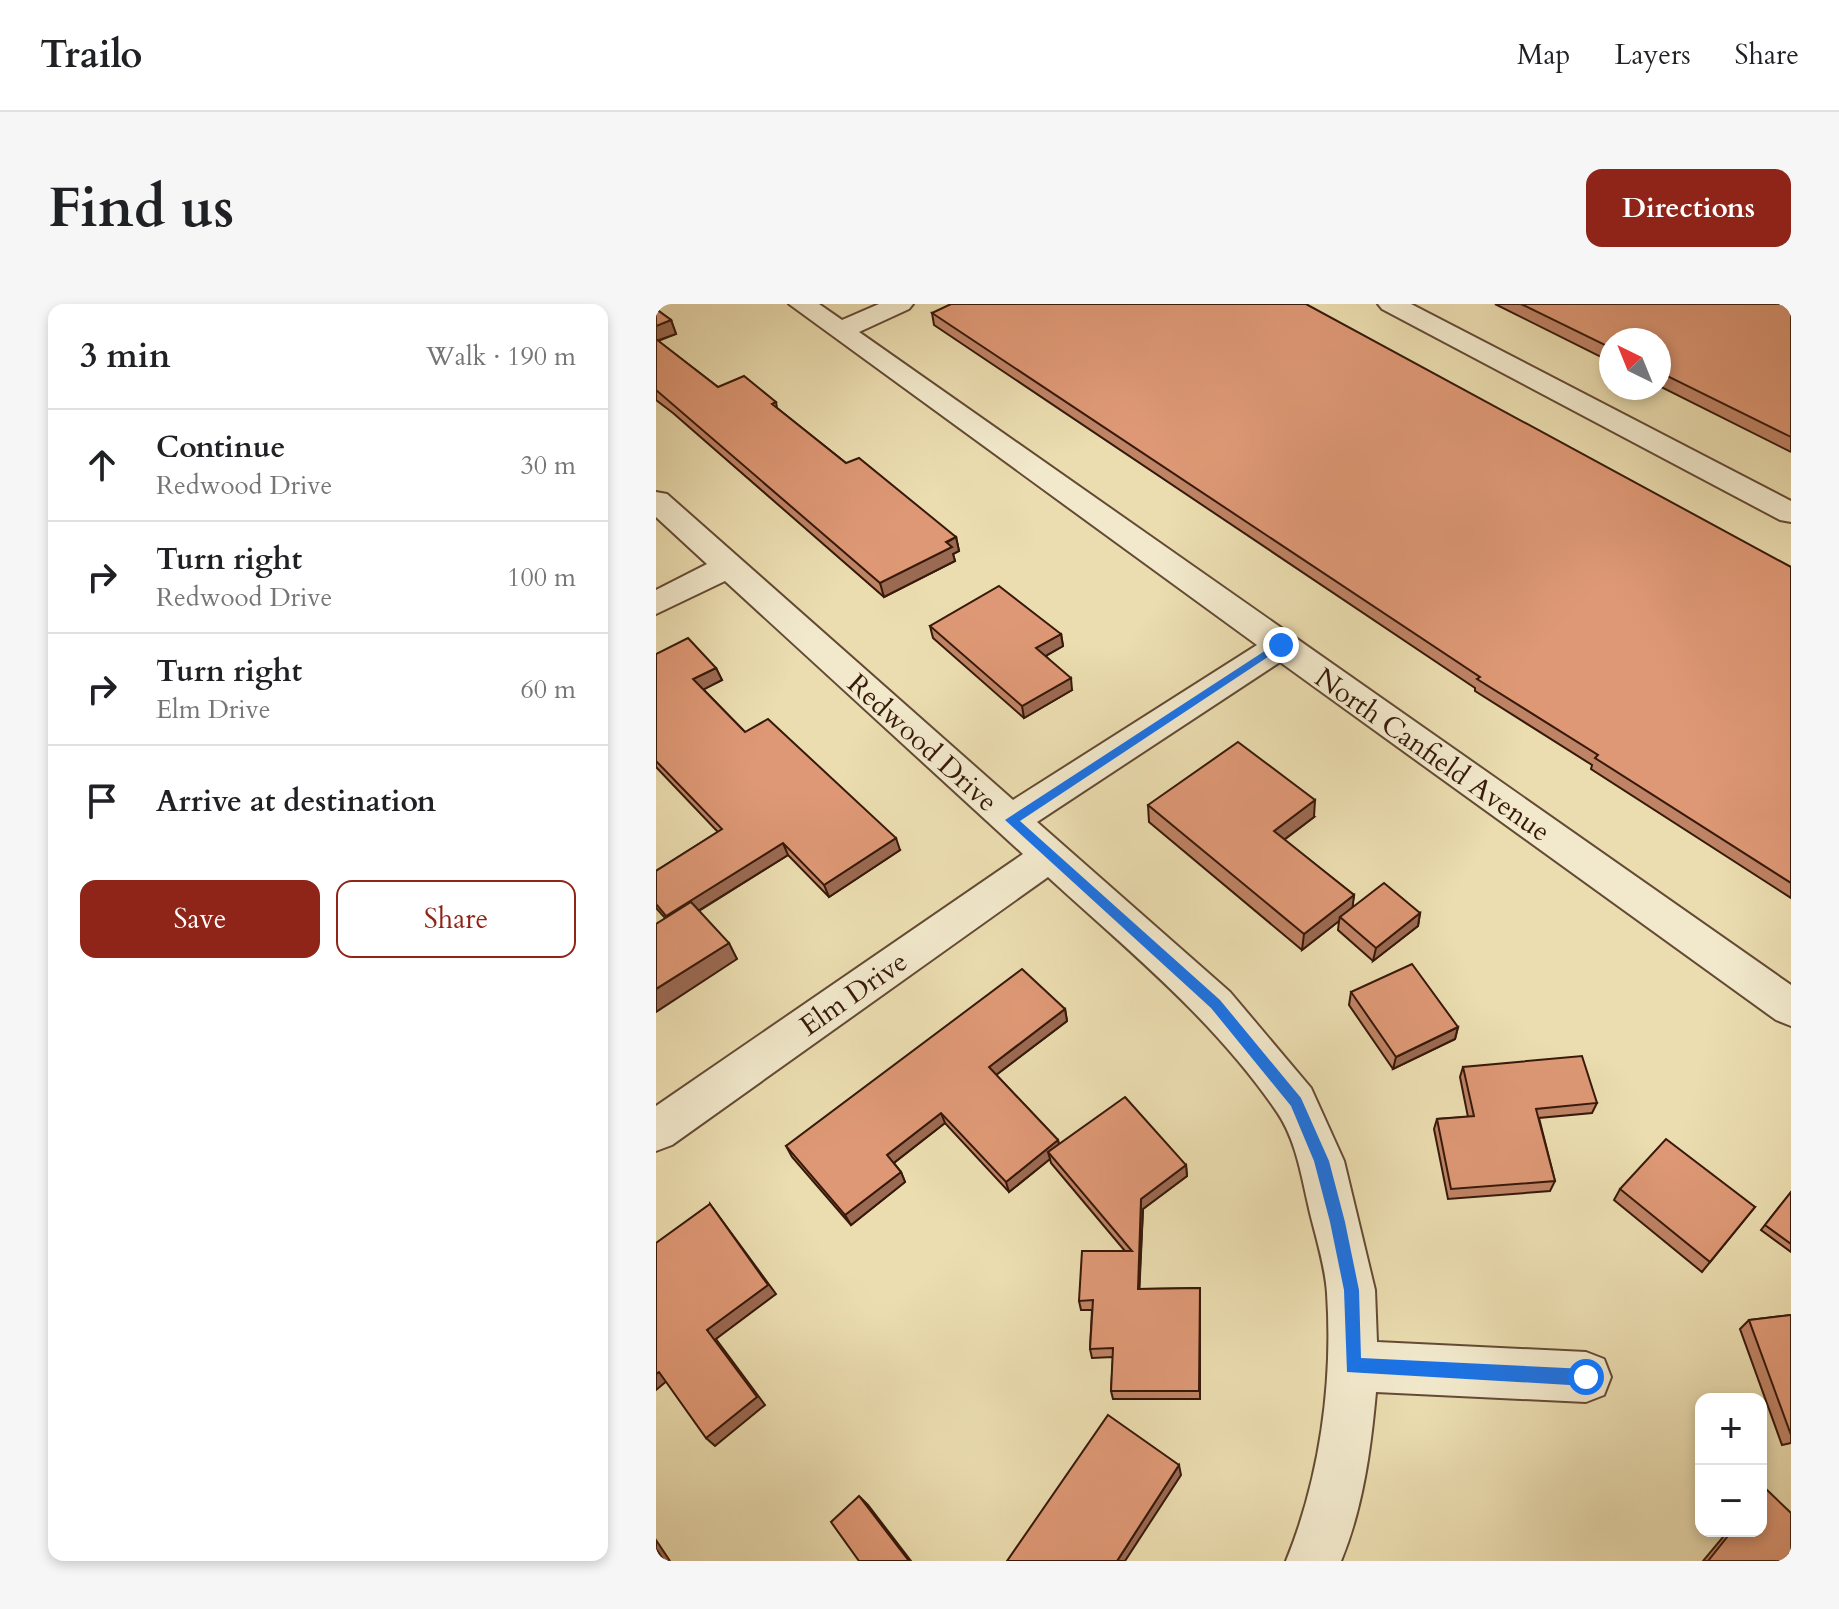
<!DOCTYPE html>
<html lang="en">
<head>
<meta charset="utf-8">
<style>
	:root { --surface:#fff; --page:#f6f6f6; --text:#202124; --muted:#757577; --line:#e0e0e0; --accent:#8f2418 }
	body { margin:0; font-family:Cardo,serif; background:var(--page); color:var(--text) }
	.controls { position:absolute; right:24px; bottom:24px; display:grid; overflow:hidden; border-radius:16px; box-shadow:0 4px 12px #0003 }
	.controls button { width:72px; height:72px; display:grid; place-items:center; padding:0; border:0; border-bottom:2px solid var(--line); background:var(--surface); color:var(--text); font:40px sans-serif }
	.compass { position:absolute; left:943px; top:24px; width:72px; height:72px; border-radius:50%; background:var(--surface); box-shadow:0 4px 12px #0003; rotate:317deg }
	.stop { position:absolute; width:24px; height:24px; margin:-18px; border:6px solid #1a73e8; border-radius:50%; background:#fff }
	.stop.end { background:#1a73e8; border-color:#fff; box-shadow:0 2px 8px #0008 }
	.list { margin:0; padding:0; list-style:none }
	h2 { display:flex; justify-content:space-between; align-items:center; height:104px; margin:0; padding:0 32px; font-size:34px }
	h2 small { font-size:26px; font-weight:400; color:var(--muted) }
	.list li { display:grid; grid-template-columns:52px 1fr auto; gap:24px; align-items:center; box-sizing:border-box; height:112px; padding:0 32px; border-top:2px solid var(--line) }
	.list b { display:block; font-size:30px; white-space:nowrap }
	.list p { margin:0; font-size:26px; white-space:nowrap; color:var(--muted) }
	.list em { font-size:26px; font-style:normal; color:var(--muted) }
	.actions { display:flex; gap:16px; padding:24px 32px }
	.actions a { flex:1; padding:18px 0; border:2px solid var(--accent); border-radius:16px; text-align:center; font-size:28px; color:var(--accent) }
	.actions .main { background:var(--accent); color:#fff }
	.icon { flex:none; width:44px; height:44px; fill:none; stroke:currentColor; stroke-width:2; stroke-linecap:round; stroke-linejoin:round }
	.map { position:relative; flex:none; width:1135px; height:1257px; overflow:hidden; border-radius:16px }
	header { display:flex; align-items:center; gap:48px; box-sizing:border-box; height:112px; padding:0 40px; background:var(--surface); border-bottom:2px solid var(--line) }
	header strong { font-size:38px }
	nav { display:flex; gap:44px; margin-inline-start:auto; font-size:28px }
	.intro { display:flex; align-items:center; justify-content:space-between; box-sizing:border-box; height:192px; padding:0 48px }
	h1 { margin:0; font-size:56px }
	.button { padding:20px 36px; border-radius:16px; background:var(--accent); color:#fff; font-size:28px; font-weight:700 }
	main { display:flex; gap:48px; padding:0 48px }
	aside { flex:1; background:var(--surface); border-radius:16px; box-shadow:0 4px 12px #0003 }
	.map>svg:first-child { display:block }
	.lines { fill:none; stroke-linecap:round; stroke-linejoin:round }
	.street-casing { stroke:#644a34; stroke-width:4 }
	.street { fill:#f2e9cc; fill-rule:evenodd }
	.wall { fill:#bf8365; stroke:#37190a; stroke-width:2 }
	.shaded-wall { fill:#9b6a52; stroke:#37190a; stroke-width:2 }
	.building { fill:#de9875; stroke:#37190a; stroke-width:2 }
	.route { fill:#1a73e8 }
	.labels { text-anchor:middle; stroke-width:6; stroke-linejoin:round; paint-order:stroke }
	.street-label { font-size:28px; fill:#37190a; stroke:#f2e9cc }
</style>
</head>
<body>
<header>
<strong>Trailo</strong>
<nav><a>Map</a><a>Layers</a><a>Share</a></nav>
</header>
<div class="intro"><h1>Find us</h1><a class="button">Directions</a></div>
<main>
<aside>
<h2>3 min<small>Walk · 190 m</small></h2>
<ul class="list">
<li><svg class="icon" aria-label="ahead" viewBox="0 0 24 24"><path d="M12 20V5M6 11l6-6 6 6"/></svg><div><b>Continue</b><p>Redwood Drive</p></div><em>30 m</em></li>
<li><svg class="icon" aria-label="right" viewBox="0 0 24 24"><path d="M7 20v-9h11M14 6l5 5-5 5"/></svg><div><b>Turn right</b><p>Redwood Drive</p></div><em>100 m</em></li>
<li><svg class="icon" aria-label="right" viewBox="0 0 24 24"><path d="M7 20v-9h11M14 6l5 5-5 5"/></svg><div><b>Turn right</b><p>Elm Drive</p></div><em>60 m</em></li>
<li><svg class="icon" aria-label="arrive" viewBox="0 0 24 24"><path d="M6 21V4h12l-3 4 3 4H6"/></svg><div><b>Arrive at destination</b></div></li>
</ul>
<div class="actions"><a class="main">Save</a><a>Share</a></div>
</aside>
<div class="map">
<svg width="1135" height="1257" viewBox="0 0 1135 1257">
	<rect width="100%" height="100%" fill="#ebddb0"/>
	<filter id="stains"><feTurbulence type="fractalNoise" baseFrequency=".0025" numOctaves="4"/><feColorMatrix values="0 0 0 0 .2 0 0 0 0 .09 0 0 0 0 .02 0 0 0 .5 -.17"/></filter>
	<radialGradient id="worn" r=".72"><stop offset=".6" stop-color="#630" stop-opacity="0"/><stop offset="1" stop-color="#630" stop-opacity=".3"/></radialGradient>
	<g class="lines">
		<g class="street-casing">
			<g id="street">
				<path d="M133 0H163L186 16 223 0H257L253 5 203 28 1135 681V722L1120 716 624 358 381 518 574 688 655 784 688 857 719 986 721 1038 930 1048 948 1055 955 1073 948 1091 930 1098 720 1088C715 1144 707 1204 685 1257H630C664 1174 677 1079 671 989 669 959 658 928 652 900 645 869 639 834 621 808 559 717 473 647 392 573L16 841 0 847V802L367 550 69 277 0 310V286L51 260 0 213V188L11 190 357 496 601 341Z"/>
				<polygon points="722,0 755,0 1135,197 1135,218 1124,216 726,5"/>
			</g>
		</g>
		<use href="#street" class="street"/>
	</g>
	<g class="wall">
		<polygon points="839,0 1135,0 1135,148 1003,82 1003,36 955,36 955,58"/>
		<polygon points="0,5 15,16 20,30 2,37 62,83 120,98 121,104 190,159 300,233 303,247 297,250 299,257 228,293 17,109 0,96"/>
		<polygon points="276,9 1135,263 1135,594 935,465 936,461 819,387 819,384 278,21"/>
		<polygon points="274,322 405,330 407,342 390,352 416,386 368,414 277,334"/>
		<polygon points="0,350 60,364 66,376 47,385 89,428 244,546 173,593 132,551 43,607 81,655 9,614 0,604 0,567 62,528 0,463"/>
		<polygon points="492,501 658,513 628,536 698,591 696,604 764,609 762,622 717,657 682,626 683,617 646,646 493,518"/>
		<polygon points="695,688 802,723 799,735 737,765 693,701"/>
		<polygon points="409,705 411,717 340,771 402,836 403,841 530,861 531,872 487,905 483,985 544,984 544,1095 457,1095 455,1087 457,1053 436,1054 434,1045 436,1006 425,1006 423,997 469,947 395,859 394,855 353,888 289,819 238,859 245,868 249,878 195,921 136,853 130,842"/>
		<polygon points="807,763 941,799 936,809 883,814 899,877 894,887 792,895 778,825 781,815 812,813 804,773"/>
		<polygon points="964,885 1099,903 1046,968 958,896"/>
		<polygon points="1135,888 1135,948 1105,926"/>
		<polygon points="1135,1011 1135,1139 1126,1141 1084,1025 1093,1016"/>
		<polygon points="1110,1185 1135,1257 1047,1257 1072,1227 1105,1227 1105,1189"/>
	</g>
	<g class="shaded-wall">
		<polygon points="15,16 20,30 0,37 0,22"/>
		<polygon points="300,233 303,247 297,250 299,257 228,293 224,279"/>
		<polygon points="405,330 407,342 382,356 380,344"/>
		<polygon points="60,364 66,376 43,388 37,375"/>
		<polygon points="415,374 416,386 368,414 366,402"/>
		<polygon points="659,496 658,513 617,544 618,527"/>
		<polygon points="240,534 244,546 173,593 168,581"/>
		<polygon points="127,539 132,551 16,623 10,612"/>
		<polygon points="698,591 696,608 684,613 683,617 646,646 648,630"/>
		<polygon points="764,609 762,622 717,657 720,644"/>
		<polygon points="73,639 81,655 0,708 0,685"/>
		<polygon points="409,705 411,717 336,774 333,763"/>
		<polygon points="802,723 799,735 737,765 740,753"/>
		<polygon points="285,809 289,819 235,861 231,851"/>
		<polygon points="402,836 404,846 392,848 394,855 353,888 350,878"/>
		<polygon points="530,861 531,872 487,905 483,995 482,985 485,895"/>
		<polygon points="245,868 249,878 195,921 189,911"/>
		<polygon points="54,900 120,990 60,1035 109,1101 59,1142 50,1134"/>
		<polygon points="3,1068 12,1076 0,1086 0,1070"/>
		<polygon points="523,1161 525,1171 469,1257 461,1257"/>
		<polygon points="203,1192 212,1201 255,1257 253,1257"/>
		<polygon points="0,1236 14,1257 8,1257 0,1245"/>
	</g>
	<g class="building">
		<polygon points="295,0 650,0 1135,263 1135,579 939,454 942,451 821,375 824,373 276,9"/>
		<polygon points="865,0 1135,0 1135,133 1003,68 1003,36 955,36 955,44"/>
		<polygon points="0,5 15,16 0,22"/>
		<polygon points="0,35 62,83 88,72 120,98 116,100 190,159 203,154 300,233 290,238 296,243 224,279 0,86"/>
		<polygon points="343,282 405,330 380,344 415,374 366,402 274,322"/>
		<polygon points="32,334 60,364 37,375 89,428 112,415 240,534 168,581 127,539 10,612 0,600 0,567 66,525 0,457 0,350"/>
		<polygon points="582,438 659,496 618,527 698,591 648,630 492,501"/>
		<polygon points="728,579 764,609 720,644 684,613"/>
		<polygon points="35,598 73,639 0,685 0,620"/>
		<polygon points="756,660 802,723 740,753 695,688"/>
		<polygon points="366,665 409,705 333,763 402,836 350,878 285,809 231,851 245,868 189,911 130,842"/>
		<polygon points="926,752 941,799 880,805 899,877 795,885 781,815 818,812 807,763"/>
		<polygon points="469,793 530,861 485,895 482,985 544,984 543,1087 455,1087 457,1044 434,1045 437,996 423,997 426,947 476,947 392,848"/>
		<polygon points="1010,835 1099,903 1054,958 964,885"/>
		<polygon points="1135,888 1135,940 1109,921"/>
		<polygon points="54,900 112,981 51,1026 101,1093 50,1134 3,1068 0,1070 0,939"/>
		<polygon points="1135,1011 1135,1131 1093,1016"/>
		<polygon points="452,1111 523,1161 461,1257 351,1257"/>
		<polygon points="1110,1185 1135,1209 1135,1257 1052,1257 1076,1227 1105,1227 1105,1191"/>
		<polygon points="203,1192 253,1257 203,1257 175,1218"/>
		<polygon points="0,1245 8,1257 0,1257"/>
	</g>
	<polygon class="route" points="621,339 630,341 364,517 564,696 645,794 673,857 689,918 703,986 705,1054 930,1065 935,1068 935,1079 930,1082 691,1068 688,986 674,918 658,857 635,802 555,704 349,516"/>
	<g class="labels">
		<g class="street-label">
			<text transform="translate(267 438) rotate(42)" y="10">Redwood Drive</text>
			<text transform="translate(777 450) rotate(35)" y="10">North Canfield Avenue</text>
			<text transform="translate(197 689) rotate(-35)" y="10">Elm Drive</text>
		</g>
	</g>
	<rect width="100%" height="100%" filter="url(#stains)"/>
	<rect width="100%" height="100%" fill="url(#worn)"/>
</svg>
<div class="controls">
<button>+</button>
<button>−</button>
</div>
<svg class="compass" viewBox="-18 -18 36 36"><path d="M0-13l5 13h-10z" fill="#e53935"/><path d="M0 13l5-13h-10z" fill="#757577"/></svg>
<div class="stop" style="left:930px;top:1073px"></div>
<div class="stop end" style="left:625px;top:341px"></div>
</div>
</main>
</body>
</html>
